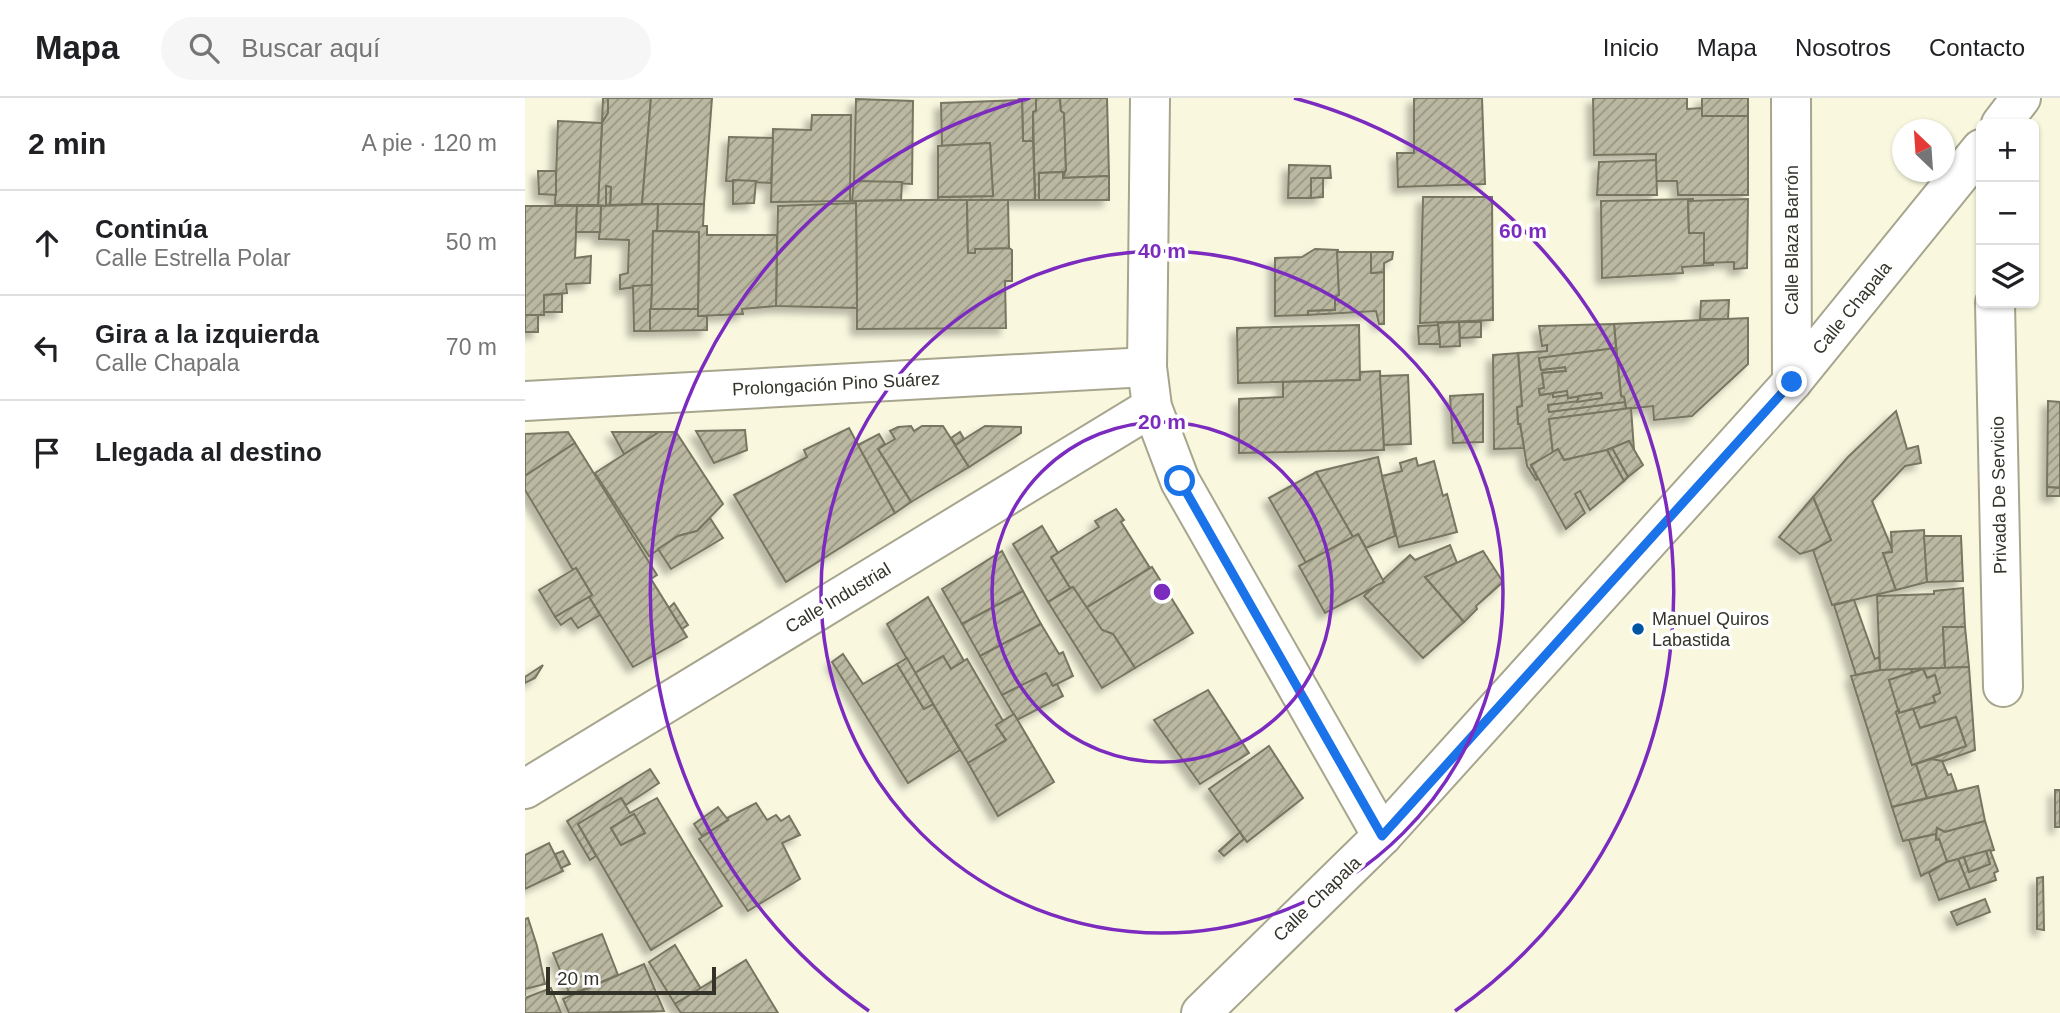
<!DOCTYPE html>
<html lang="es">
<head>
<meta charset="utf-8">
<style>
	:root { --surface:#fff; --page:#f6f6f6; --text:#202124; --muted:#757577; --line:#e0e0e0 }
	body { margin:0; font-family:Helvetica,sans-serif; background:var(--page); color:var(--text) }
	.controls { position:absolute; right:21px; top:21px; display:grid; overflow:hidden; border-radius:10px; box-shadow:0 2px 5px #0004 }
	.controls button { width:63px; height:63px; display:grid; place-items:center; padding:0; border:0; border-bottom:2px solid var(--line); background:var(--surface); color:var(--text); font:35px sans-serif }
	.compass { position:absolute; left:1367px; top:21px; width:63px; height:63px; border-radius:50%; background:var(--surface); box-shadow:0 2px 5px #0004; rotate:335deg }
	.scale { position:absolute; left:21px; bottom:18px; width:170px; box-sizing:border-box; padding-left:7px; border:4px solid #34332a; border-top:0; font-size:19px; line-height:24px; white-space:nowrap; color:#34332a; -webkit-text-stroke:5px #fff; paint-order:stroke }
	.stop { position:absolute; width:21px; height:21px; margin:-16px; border:5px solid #1a73e8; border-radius:50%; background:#fff }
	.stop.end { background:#1a73e8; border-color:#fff; box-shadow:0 2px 7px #0008 }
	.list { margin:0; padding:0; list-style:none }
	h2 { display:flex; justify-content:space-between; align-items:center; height:91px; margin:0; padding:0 28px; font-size:30px }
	h2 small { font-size:23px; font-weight:400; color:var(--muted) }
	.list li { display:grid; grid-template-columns:46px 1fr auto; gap:21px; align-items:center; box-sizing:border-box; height:105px; padding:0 28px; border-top:2px solid var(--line) }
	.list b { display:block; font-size:26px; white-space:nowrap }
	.list p { margin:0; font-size:23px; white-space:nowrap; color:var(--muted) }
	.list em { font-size:23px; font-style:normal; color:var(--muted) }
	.icon { flex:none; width:38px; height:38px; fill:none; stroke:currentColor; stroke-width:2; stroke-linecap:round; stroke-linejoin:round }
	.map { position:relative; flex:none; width:1535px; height:915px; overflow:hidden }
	header { display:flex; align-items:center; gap:42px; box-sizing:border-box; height:98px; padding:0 35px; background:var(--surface); border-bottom:2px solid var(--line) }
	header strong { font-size:33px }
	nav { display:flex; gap:38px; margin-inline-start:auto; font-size:24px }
	.search { width:490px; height:63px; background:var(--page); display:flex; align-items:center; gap:18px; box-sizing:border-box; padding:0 24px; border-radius:38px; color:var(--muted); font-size:26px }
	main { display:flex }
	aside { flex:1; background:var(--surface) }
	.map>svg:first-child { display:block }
	.building { fill:url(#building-hatch); stroke:#777660; stroke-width:2; fill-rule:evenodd; filter:url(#shadow) }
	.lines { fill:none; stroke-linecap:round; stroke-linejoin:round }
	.minor-casing { stroke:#a7a58e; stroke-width:42 }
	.minor { stroke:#fff; stroke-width:38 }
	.route { stroke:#1a73e8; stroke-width:9 }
	.ring { fill:none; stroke:#7b2cbf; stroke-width:3.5 }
	.poi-dot { fill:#0055a3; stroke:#fff; stroke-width:2.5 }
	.labels { text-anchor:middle; stroke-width:7; stroke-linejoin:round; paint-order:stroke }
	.street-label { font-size:18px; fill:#34332a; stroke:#fff }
	.poi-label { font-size:18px; fill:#34332a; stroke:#fff; text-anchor:start }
	.centre { fill:#7b2cbf; stroke:#fff; stroke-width:3.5 }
	.ring-label { font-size:21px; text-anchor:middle; font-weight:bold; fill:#7b2cbf; stroke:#fff; stroke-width:7; stroke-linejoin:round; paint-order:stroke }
</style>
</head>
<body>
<header>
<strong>Mapa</strong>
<div class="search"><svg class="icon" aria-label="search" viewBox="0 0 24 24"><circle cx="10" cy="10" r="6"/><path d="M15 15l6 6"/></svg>Buscar aquí</div>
<nav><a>Inicio</a><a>Mapa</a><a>Nosotros</a><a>Contacto</a></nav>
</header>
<main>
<aside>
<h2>2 min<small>A pie · 120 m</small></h2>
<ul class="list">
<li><svg class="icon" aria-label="ahead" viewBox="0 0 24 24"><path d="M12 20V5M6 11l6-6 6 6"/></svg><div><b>Continúa</b><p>Calle Estrella Polar</p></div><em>50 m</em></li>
<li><svg class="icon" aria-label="left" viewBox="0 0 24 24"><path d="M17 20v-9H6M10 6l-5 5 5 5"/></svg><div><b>Gira a la izquierda</b><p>Calle Chapala</p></div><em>70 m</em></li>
<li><svg class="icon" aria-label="arrive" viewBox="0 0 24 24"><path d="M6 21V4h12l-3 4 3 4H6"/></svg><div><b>Llegada al destino</b></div></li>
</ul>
</aside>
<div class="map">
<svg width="1535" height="915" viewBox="0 0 1535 915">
	<defs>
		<pattern id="building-hatch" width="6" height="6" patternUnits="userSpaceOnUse" patternTransform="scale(1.75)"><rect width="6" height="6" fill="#bab8a1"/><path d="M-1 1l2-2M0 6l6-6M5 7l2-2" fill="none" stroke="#989683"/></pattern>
		<filter id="shadow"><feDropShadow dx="-6" dy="6" stdDeviation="3.5" flood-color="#0004"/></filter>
	</defs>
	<rect width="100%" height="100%" fill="#f9f8df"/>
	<g class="building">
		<polygon points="78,0 83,0 83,15 77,24"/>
		<polygon points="83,0 126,0 117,106 85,107 86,89 81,88 81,108 73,107 77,25 83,15"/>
		<polygon points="126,0 187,0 179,106 117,106"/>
		<polygon points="493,0 511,0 511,13 508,14 508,43 498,43 497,2"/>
		<polygon points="511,0 535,0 536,13 539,15 541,72 538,74 514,75 514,102 510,102 508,14 511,13"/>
		<polygon points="535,0 582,0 584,78 538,80 541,72 539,15 536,13"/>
		<polygon points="889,0 957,0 960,86 873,89 872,55 889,55"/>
		<polygon points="1068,0 1162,0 1162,11 1177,10 1177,18 1223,18 1223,97 1153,97 1152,83 1131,83 1131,56 1069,57"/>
		<rect x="1177" y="0" width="46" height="18"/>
		<polygon points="331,1 388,3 387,86 329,83"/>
		<polygon points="497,2 498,43 508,43 510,102 413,102 413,99 468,98 465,45 417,48 416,5"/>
		<polygon points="287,17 326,17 325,103 246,104 248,31 286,32"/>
		<polygon points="33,23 77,25 73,107 30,107"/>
		<polygon points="204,39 248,40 246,85 201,83"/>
		<polygon points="465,45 468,98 413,99 413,48"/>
		<polygon points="1131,62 1132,97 1072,97 1074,64"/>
		<polygon points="764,67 805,68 806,80 786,80 786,100 763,100"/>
		<polygon points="13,73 31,73 31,97 14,96"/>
		<polygon points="538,74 538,80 584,78 584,102 514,102 514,75"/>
		<polygon points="786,80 798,80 798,99 786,100"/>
		<polygon points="208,82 231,83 229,105 208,106"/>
		<polygon points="329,83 377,84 376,102 327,103"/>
		<polygon points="81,88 86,89 85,107 81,108"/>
		<polygon points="898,99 967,99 968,222 895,225"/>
		<polygon points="1168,101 1168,103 1163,103 1164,135 1179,135 1179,165 1188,165 1188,167 1157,169 1158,175 1077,180 1076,103"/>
		<polygon points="1223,101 1222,170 1209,171 1209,164 1179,165 1179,135 1164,135 1163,103"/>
		<polygon points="389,102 442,102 443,155 450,155 450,151 484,150 487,152 487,183 480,183 481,230 332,231 331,103"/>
		<polygon points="442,102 483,102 484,150 450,151 450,155 443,155"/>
		<polygon points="331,105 332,210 251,208 253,108"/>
		<polygon points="133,106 179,106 178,128 182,128 182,137 252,137 251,208 217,211 218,216 173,218 174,134 132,133"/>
		<polygon points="133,106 132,133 128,133 127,187 95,191 95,177 103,175 104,142 74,141 76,108"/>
		<polygon points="0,108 52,108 50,160 66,158 65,185 41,186 42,195 19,197 19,217 0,217"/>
		<polygon points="52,108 76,108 75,134 51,134"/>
		<polygon points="128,133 174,134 173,211 126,211"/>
		<polygon points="790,151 813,152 814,197 810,199 810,212 783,213 783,217 750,218 750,160 777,159"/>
		<polygon points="812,154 846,154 846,175 859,174 859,226 854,226 851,213 783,217 783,213 810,212 810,199 814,197"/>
		<polygon points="846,154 868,154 867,161 859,165 859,174 846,175"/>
		<polygon points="127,187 125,233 109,233 108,188"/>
		<polygon points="37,196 37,214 19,214 19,197"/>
		<polygon points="1204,202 1203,221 1175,221 1176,203"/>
		<polygon points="125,211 173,211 173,218 182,218 182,232 125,233"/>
		<rect x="0" y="217" width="13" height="17"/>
		<polygon points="1223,220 1223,266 1167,318 1129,322 1128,308 1101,311 1099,299 1096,298 1089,226"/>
		<polygon points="934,224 956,224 956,239 935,240"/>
		<polygon points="934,224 935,248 915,249 913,225"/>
		<polygon points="1089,226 1091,250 1014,260 1016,272 1040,269 1041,273 1017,275 1019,290 1014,291 1015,297 1028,295 1028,299 1043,297 1043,300 1054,298 1052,304 1023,307 1024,314 1100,304 1101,311 1024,321 1028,355 1006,367 1013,381 1011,382 1002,368 995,326 993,326 992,309 997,308 993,255 1022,253 1022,247 1017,248 1014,228"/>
		<polygon points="834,227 835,282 713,285 712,230"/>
		<polygon points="913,227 915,246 894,246 893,228"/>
		<polygon points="1091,250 1096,298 1099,299 1100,304 1024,314 1023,307 1077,300 1076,295 1043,300 1042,293 1015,297 1014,291 1019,290 1017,275 1041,273 1040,269 1016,272 1014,260"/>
		<polygon points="993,255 997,308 992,309 993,326 995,326 999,350 969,351 968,257"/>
		<polygon points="855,273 859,352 714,355 714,301 758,299 758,284 835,282 835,274"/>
		<polygon points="883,277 886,346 859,347 855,278"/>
		<polygon points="1076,295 1077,300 1052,304 1054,298"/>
		<polygon points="958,296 958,344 928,345 925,298"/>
		<polygon points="1523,303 1535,304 1535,390 1522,389"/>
		<polygon points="1106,310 1109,352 1104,343 1074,355 1039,362 1033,351 1028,355 1024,321"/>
		<polygon points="1371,313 1382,351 1393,348 1396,365 1380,368 1347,403 1367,451 1367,454 1358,455 1371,492 1307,507 1288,452 1306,442 1288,399 1323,359"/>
		<polygon points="386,328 389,333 397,328 418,328 444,369 386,404 353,351 370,341 365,333 373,329"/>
		<polygon points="460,328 496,329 496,335 444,369 430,347"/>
		<polygon points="324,330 370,415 261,484 209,397 282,359 279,352"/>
		<polygon points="220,332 222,352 189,365 171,333"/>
		<polygon points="43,334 50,345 0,378 0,336"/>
		<polygon points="87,334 134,334 99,356"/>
		<polygon points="134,334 151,334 198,406 172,433 153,438 124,458 70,375"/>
		<polygon points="435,334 439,341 431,347 426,340"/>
		<polygon points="354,336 360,346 353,351 386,404 370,415 333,347"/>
		<polygon points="1104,343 1118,367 1103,379 1087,350"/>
		<polygon points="50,345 132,477 126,481 162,539 108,569 64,499 67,497 51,470 48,472 0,392 0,378"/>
		<polygon points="1087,350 1103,379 1099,383 1082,352"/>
		<polygon points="1033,351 1039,362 1082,352 1099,383 1065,412 1055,393 1050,396 1060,415 1041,431 1006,367"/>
		<polygon points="853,359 870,438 841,450 833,436 828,439 791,374"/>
		<polygon points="891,360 893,368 909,363 918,398 922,396 932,434 874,449 857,378 877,373 875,365"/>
		<polygon points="791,374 828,439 781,465 744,400"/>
		<polygon points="1522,389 1535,390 1535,398 1522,398"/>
		<polygon points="1288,399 1306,442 1288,452 1275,456 1254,439"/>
		<polygon points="591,411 599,422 596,424 625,470 561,510 548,489 545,490 526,459 574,429 570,423"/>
		<polygon points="185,420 198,440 146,471 133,451 153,438 172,433"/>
		<polygon points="517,428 533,455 526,459 545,490 523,504 488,446"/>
		<polygon points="1399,432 1402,484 1371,492 1358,455 1367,454 1366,434"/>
		<polygon points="833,436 859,484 800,515 774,468"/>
		<polygon points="1399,438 1436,438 1438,483 1402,484"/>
		<polygon points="925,447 932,465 900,479 939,524 898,560 839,498 850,488 859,484 858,482 885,457 890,462"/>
		<polygon points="477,453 498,493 437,526 417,491"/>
		<polygon points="958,453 978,484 951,508 952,511 939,524 900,479"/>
		<polygon points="627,469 668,535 610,570 588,536 577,532 561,510"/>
		<polygon points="51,470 67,497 30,519 14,492"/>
		<polygon points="548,489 577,532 588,536 610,570 577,590 523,504"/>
		<polygon points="1438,490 1440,529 1418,529 1420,570 1355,572 1352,498 1409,496 1409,493"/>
		<polygon points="498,493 516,526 455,558 437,526"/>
		<polygon points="64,499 75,517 53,530 46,520 36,527 30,519"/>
		<polygon points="403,499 439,563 426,571 418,558 390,575 362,526"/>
		<polygon points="1329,502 1350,561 1354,559 1355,572 1331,577 1309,507"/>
		<polygon points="149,505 163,527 157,531 144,510"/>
		<polygon points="516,526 534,556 538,554 548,578 528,588 521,575 477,597 455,558"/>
		<polygon points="1418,529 1440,529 1444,569 1420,570"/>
		<polygon points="318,556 338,586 372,566 399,611 408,606 435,652 383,685 307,564"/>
		<polygon points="418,558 426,571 442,561 478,623 471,627 481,642 443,665 390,575"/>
		<polygon points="382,560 408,606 399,611 372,566"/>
		<polygon points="18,567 10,580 0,585 0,579"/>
		<polygon points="1444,569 1450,652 1416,664 1406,661 1441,648 1431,619 1395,630 1388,611 1410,604 1408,598 1415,595 1410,577 1402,580 1398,571 1386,575 1387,571"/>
		<polygon points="1387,571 1386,575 1364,582 1374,612 1371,614 1387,667 1391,666 1402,700 1367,709 1326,578 1356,572"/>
		<polygon points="1398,571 1402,580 1410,577 1415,595 1408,598 1410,604 1374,615 1364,582"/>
		<polygon points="521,575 528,588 532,586 538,598 492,622 477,597"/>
		<polygon points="683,592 724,655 675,686 629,622"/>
		<polygon points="1388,611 1395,630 1431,619 1441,648 1387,667 1371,614 1374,612 1374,615"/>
		<polygon points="489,616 529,684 473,718 443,665 481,642 471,627"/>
		<polygon points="744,648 778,700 722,744 684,691"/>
		<polygon points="1406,661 1417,663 1423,677 1426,676 1432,693 1402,700 1391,666"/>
		<polygon points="125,671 134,685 101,707 96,700 53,726 71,758 65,762 42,723"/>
		<polygon points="1453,688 1460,723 1420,734 1412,730 1411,736 1378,743 1367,709"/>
		<rect x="1530" y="692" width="5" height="37"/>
		<path d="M96 700 105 715 132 700 197 808 126 852 53 726ZM109 716 120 735 96 747 86 730Z"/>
		<polygon points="231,705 242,722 251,717 256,723 264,718 275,737 257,745 275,781 223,813 174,741 203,722 202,720"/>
		<polygon points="193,709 203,722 177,738 169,726"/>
		<polygon points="109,716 120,735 96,747 86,730"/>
		<polygon points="1460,723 1469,752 1422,764 1414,741 1411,742 1412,730 1420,734"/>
		<polygon points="715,734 719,741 699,758 694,753"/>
		<polygon points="1411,736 1411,742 1414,741 1422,764 1396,778 1384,742"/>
		<polygon points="24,745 38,773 0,791 0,757"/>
		<polygon points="1465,752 1473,773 1469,775 1471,782 1445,791 1433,761 1439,759 1444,774 1465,766 1461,753"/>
		<polygon points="38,753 45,766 36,770 30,756"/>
		<polygon points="1461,753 1465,766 1444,774 1439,759"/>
		<polygon points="1433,761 1445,791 1414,802 1404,775 1422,764"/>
		<polygon points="1518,779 1519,832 1512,831 1512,780"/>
		<polygon points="1460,801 1465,814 1432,827 1426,814"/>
		<polygon points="3,820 12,848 20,886 0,891 0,898 0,821"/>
		<polygon points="77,836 93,877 45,897 28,855"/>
		<polygon points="150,847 176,891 150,906 124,864"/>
		<polygon points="221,862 253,915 156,915 150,906"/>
		<polygon points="119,866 139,913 44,915 38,901"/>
		<polygon points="26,890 36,915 0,915 0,900"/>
	</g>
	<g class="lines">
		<g class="minor-casing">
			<g id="minor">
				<polyline points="625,0 622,269 627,309 655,383 857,738"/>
				<polyline points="1266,0 1267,284"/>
				<polyline points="1476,26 1496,0"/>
				<polyline points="1470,205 1478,589"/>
				<polyline points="0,303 622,269"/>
				<polyline points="0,691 627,309"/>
				<polyline points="676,915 857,738 1267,284 1456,51"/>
			</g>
		</g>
		<use href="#minor" class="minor"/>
	</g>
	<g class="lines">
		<polyline class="route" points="655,383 857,738 1267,284"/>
	</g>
	<g class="ring">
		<circle cx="637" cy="494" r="170"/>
		<circle cx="637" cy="494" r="341"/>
		<path d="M344 913A511 511 0 0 1 505 0M769 0A511 511 0 0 1 930 913"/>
	</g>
	<circle class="poi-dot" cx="1113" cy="531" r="7"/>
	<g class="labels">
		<g class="street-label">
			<text transform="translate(1267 142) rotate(-90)" y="6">Calle Blaza Barrón</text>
			<text transform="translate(1327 210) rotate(-51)" y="6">Calle Chapala</text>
			<text transform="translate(311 286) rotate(-3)" y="6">Prolongación Pino Suárez</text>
			<text transform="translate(1474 397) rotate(-91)" y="6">Privada De Servicio</text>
			<text transform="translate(313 500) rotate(-31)" y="6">Calle Industrial</text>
			<text transform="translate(792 801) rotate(-44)" y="6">Calle Chapala</text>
		</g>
		<g class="poi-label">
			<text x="1127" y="527">Manuel Quiros<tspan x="1127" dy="21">Labastida</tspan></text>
		</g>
	</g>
	<circle cx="637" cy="494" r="10" class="centre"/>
	<g class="ring-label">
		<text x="998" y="140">60 m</text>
		<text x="637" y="160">40 m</text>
		<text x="637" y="331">20 m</text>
	</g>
</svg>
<div class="controls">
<button>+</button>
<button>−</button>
<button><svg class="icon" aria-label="layers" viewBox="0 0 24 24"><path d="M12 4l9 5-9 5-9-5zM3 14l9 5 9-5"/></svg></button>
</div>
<svg class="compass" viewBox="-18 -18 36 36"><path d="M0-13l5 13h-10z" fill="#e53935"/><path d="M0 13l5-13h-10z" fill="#757577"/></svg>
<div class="scale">20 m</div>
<div class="stop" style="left:655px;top:383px"></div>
<div class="stop end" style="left:1267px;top:284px"></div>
</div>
</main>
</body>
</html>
